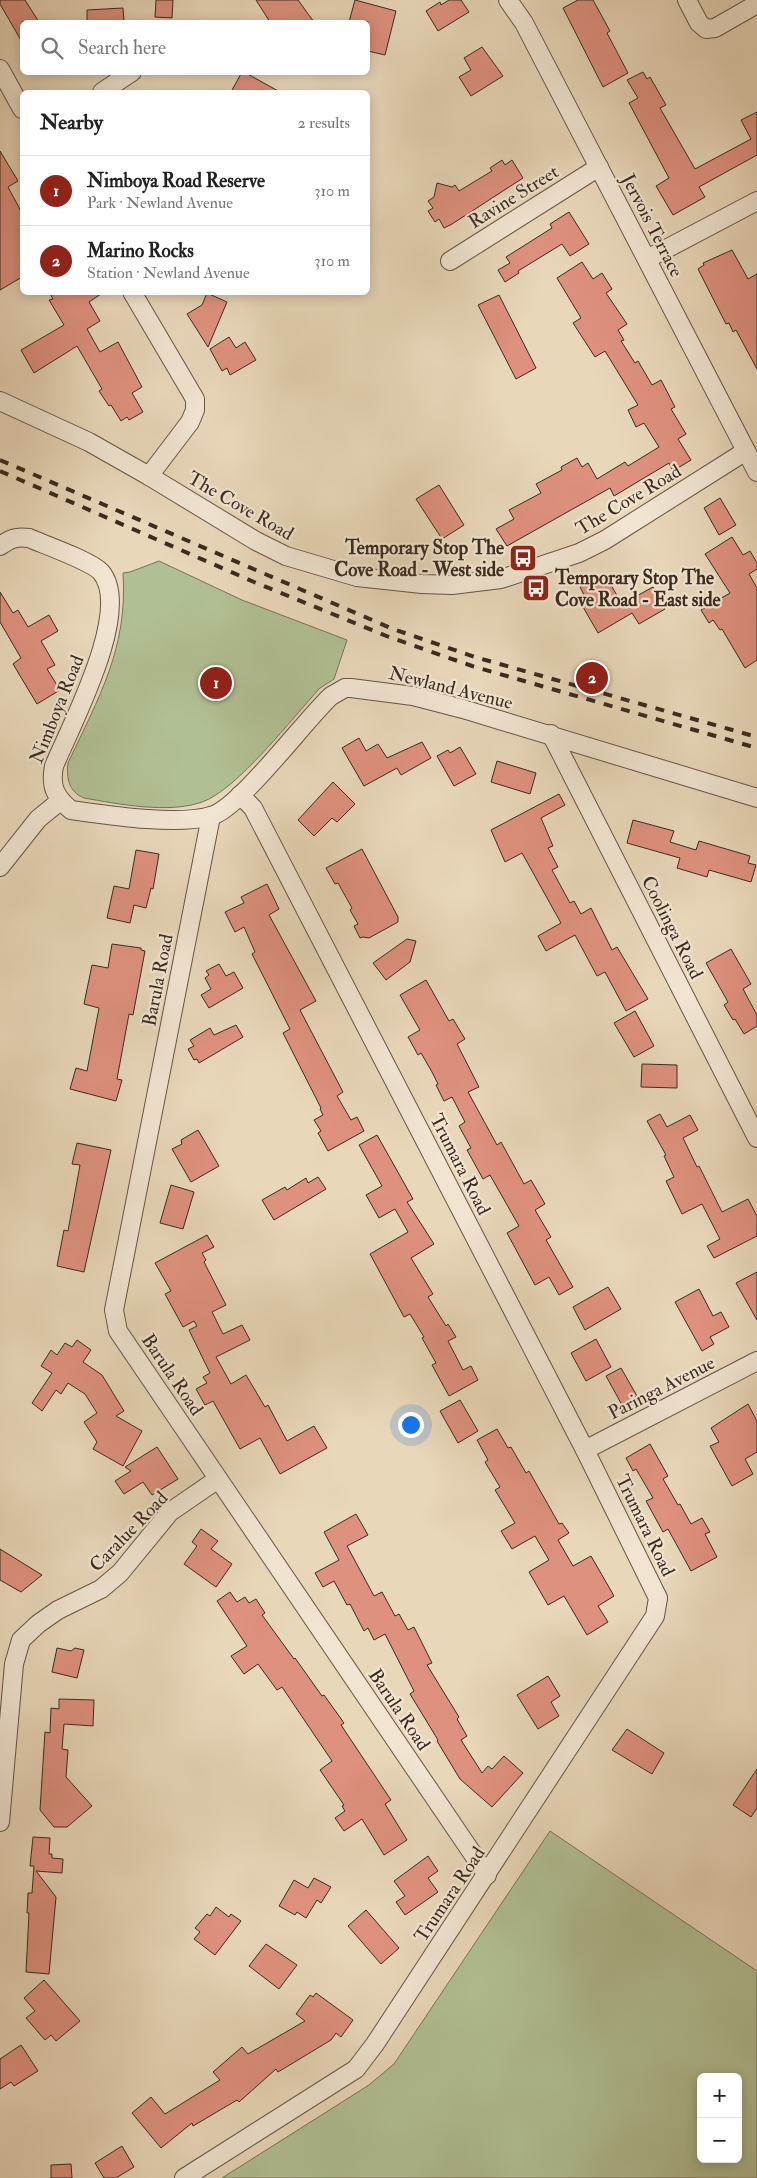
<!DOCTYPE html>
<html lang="en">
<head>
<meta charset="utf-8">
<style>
	:root { --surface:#fff; --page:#f2f2f2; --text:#222; --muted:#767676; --line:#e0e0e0; --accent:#8f2418 }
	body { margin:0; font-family:"IM FELL Double Pica",serif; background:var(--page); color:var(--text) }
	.controls { position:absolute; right:15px; bottom:15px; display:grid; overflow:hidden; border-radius:8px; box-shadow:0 2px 12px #0003 }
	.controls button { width:45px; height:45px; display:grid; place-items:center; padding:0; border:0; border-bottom:1px solid var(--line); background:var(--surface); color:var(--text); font:25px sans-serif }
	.you { position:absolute; left:410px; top:1424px; width:18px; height:18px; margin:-12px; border:4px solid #fff; border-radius:50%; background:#1a73e8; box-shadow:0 0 0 8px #1a73e833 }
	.badge { display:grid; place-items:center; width:32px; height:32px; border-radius:50%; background:var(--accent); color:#fff; font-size:16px; font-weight:700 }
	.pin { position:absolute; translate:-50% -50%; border:2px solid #fff; box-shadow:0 1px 5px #0006 }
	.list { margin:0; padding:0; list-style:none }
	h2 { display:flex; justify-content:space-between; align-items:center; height:65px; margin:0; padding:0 20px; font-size:21px }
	h2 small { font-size:16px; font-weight:400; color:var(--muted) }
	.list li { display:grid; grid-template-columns:32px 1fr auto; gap:15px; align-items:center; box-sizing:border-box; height:70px; padding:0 20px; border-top:1px solid var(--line) }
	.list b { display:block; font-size:19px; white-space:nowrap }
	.list p { margin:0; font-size:16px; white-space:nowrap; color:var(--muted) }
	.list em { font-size:16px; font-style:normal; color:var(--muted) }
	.icon { flex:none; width:28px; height:28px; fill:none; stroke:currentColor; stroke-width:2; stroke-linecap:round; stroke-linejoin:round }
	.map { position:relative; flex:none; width:757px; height:2178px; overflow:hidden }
	.search { position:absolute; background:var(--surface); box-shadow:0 2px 12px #0003; left:20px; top:20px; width:350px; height:55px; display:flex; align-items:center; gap:12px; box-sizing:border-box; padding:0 18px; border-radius:8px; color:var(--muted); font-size:19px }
	.panel { position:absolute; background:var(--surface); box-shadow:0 2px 12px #0003; left:20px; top:90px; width:350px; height:205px; border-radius:8px }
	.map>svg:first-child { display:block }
	.green { fill:#b1bf94; stroke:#767459; fill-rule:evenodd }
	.building { fill:#df917f; stroke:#3b2a1e }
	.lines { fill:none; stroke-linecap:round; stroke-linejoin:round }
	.minor-casing { stroke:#665545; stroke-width:20 }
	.minor { stroke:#f1e5d2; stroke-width:18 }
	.rail { stroke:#3b2a1e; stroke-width:4; stroke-dasharray:9 9; stroke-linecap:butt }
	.labels { text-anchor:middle; stroke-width:4.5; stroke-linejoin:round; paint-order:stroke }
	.street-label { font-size:19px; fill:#3b2a1e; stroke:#f1e5d2 }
	.poi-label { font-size:19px; font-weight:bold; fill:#3b2a1e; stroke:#f1e5d2; text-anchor:end }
</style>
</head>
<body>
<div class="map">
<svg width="757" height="2178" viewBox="0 0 757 2178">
	<rect width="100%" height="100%" fill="#e9d7ba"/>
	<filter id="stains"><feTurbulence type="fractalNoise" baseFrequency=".004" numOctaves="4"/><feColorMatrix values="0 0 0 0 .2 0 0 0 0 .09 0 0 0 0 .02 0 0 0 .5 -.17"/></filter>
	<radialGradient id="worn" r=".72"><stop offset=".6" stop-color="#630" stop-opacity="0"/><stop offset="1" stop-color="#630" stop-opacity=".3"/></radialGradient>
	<g class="green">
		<path d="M159 561 242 600 347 640 334 679 320 688C294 716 236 791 202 802 169 814 118 804 84 798 69 792 66 778 68 763 99 697 128 648 123 573L130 572Z"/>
		<path d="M550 1831 757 1971V2178H222L369 2085 394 2064ZM701 2077H738V2159H701Z"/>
	</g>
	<g class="building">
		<polygon points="0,0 25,0 39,22 22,22 22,42 0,4"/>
		<polygon points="156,0 173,0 172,18 155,17"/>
		<polygon points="256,0 298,0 314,22 270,22"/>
		<polygon points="355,0 396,11 385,55 368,51 368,22 349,22"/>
		<polygon points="449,0 461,0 469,12 438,31 426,11 440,2 441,5"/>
		<polygon points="578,0 593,0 610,31 607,33 628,73 603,87 563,8"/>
		<polygon points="123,8 124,22 87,22 87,10"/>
		<polygon points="482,47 503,76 471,96 459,77 471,70 464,58"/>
		<polygon points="242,72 244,72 280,92 231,92"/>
		<polygon points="643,72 647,79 650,77 666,105 660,108 695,169 751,139 741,120 757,112 757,155 699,187 705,197 673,215 656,186 669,178 629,103 638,98 627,80"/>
		<polygon points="0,151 18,181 8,187 22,213 22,277 0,290"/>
		<polygon points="502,160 505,165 512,160 523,178 452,224 444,228 439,219 435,222 428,211 433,208 428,201 434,197 437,183 452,187 455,185 459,191 492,171 490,168"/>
		<polygon points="569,212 589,244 570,256 562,244 518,271 519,273 505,282 498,270 510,263 506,257 552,228 550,224"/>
		<polygon points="732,250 748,279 757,274 757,369 736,330 733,332 729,323 726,324 698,269 704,265 703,263"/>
		<polygon points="582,262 593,279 602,273 612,289 606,293 627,324 618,330 624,340 621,341 635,363 638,361 652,385 661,380 675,407 671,409 686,434 678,439 691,460 673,471 669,463 614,496 610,488 507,546 496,529 514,519 509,510 541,493 536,484 562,470 561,467 577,458 582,467 588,463 597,479 625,462 628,466 659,447 644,423 636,427 628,410 638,405 605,351 595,357 573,323 581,318 557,278"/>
		<polygon points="49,292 104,292 89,302 100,321 87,329 100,352 118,342 142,387 132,393 143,412 129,420 127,417 121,421 111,405 109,406 99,391 102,389 77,346 34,373 21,350 64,325 49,300 53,299"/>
		<polygon points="207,293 227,302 208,347 187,314 202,305"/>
		<polygon points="499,295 536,368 516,379 478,305"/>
		<polygon points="229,337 236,348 245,342 256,360 230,375 227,368 222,371 210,349"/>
		<polygon points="439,485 464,525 442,539 416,499"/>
		<polygon points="720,498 736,525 719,535 704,508"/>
		<polygon points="732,537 743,555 750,551 757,563 757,569 749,574 757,588 757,660 745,668 722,629 720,630 713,620 709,623 701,610 730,593 705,554"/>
		<polygon points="604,573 622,604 653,587 665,609 639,624 632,613 598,633 579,600 585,597 580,587"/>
		<polygon points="0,592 13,613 18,610 28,627 49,615 58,631 41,641 55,665 47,669 60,690 37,704 13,664 21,658 0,622"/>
		<polygon points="359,738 366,751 378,744 387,758 422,742 431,758 401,775 397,768 364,786 342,748"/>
		<polygon points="460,747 476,774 454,786 437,756 448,750 450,753"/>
		<polygon points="497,761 536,773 530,794 491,782"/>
		<polygon points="333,782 355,804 337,822 332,818 314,836 298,820"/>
		<polygon points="559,794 565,805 541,818 553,846 548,848 558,867 552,870 570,903 574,901 581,914 591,908 612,950 617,947 648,999 626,1011 605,972 597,976 575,935 546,951 538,936 561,923 522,853 505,862 491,830"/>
		<polygon points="633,820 674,831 670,842 696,850 699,841 750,856 748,863 756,865 751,882 709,870 707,877 677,868 680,858 627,843"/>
		<polygon points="362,849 398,917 398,922 369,938 363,937 360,938 354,926 358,924 350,910 352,908 338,883 335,884 326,868"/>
		<polygon points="136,850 159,854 153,889 151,888 146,908 134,905 130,923 107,918 114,886 129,889"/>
		<polygon points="267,884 279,909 269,915 316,1001 300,1010 343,1092 337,1096 351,1120 357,1117 364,1131 328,1151 318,1133 321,1131 314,1120 323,1115 320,1109 321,1108 283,1033 290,1029 252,954 255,952 244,927 235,932 225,912 244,903 241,897"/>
		<polygon points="407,939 416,941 410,962 386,980 373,963"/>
		<polygon points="112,944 141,948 141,950 145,951 133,1015 129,1014 117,1079 122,1080 116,1101 70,1089 76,1068 87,1071 99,1008 84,1004 92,965 108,968"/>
		<polygon points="731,949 751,984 743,989 757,1015 757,1026 744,1034 735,1019 733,1020 724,1005 728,1002 706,963"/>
		<polygon points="219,964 226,976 234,972 243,988 209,1008 201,995 211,989 205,978 209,975 206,971"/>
		<polygon points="426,980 449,1021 453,1019 465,1039 457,1044 479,1087 468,1092 497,1145 501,1142 524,1184 531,1180 545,1204 535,1210 551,1237 546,1240 573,1287 559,1295 549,1277 535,1285 507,1233 519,1226 490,1175 483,1179 467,1150 471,1148 459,1126 465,1122 452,1097 444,1101 436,1085 438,1084 432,1072 421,1053 418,1055 408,1037 420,1030 400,995"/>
		<polygon points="635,1011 654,1046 634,1057 614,1023"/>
		<polygon points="236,1025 243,1037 199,1063 197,1059 194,1060 188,1049 194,1046 190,1040 210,1028 214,1035"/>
		<polygon points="642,1064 677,1065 677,1088 641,1087"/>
		<polygon points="660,1114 667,1127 690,1115 698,1130 683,1138 697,1167 699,1166 722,1212 748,1199 757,1216 757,1236 714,1258 707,1246 720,1239 702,1204 682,1214 666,1181 674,1177 664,1156 666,1155 647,1121"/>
		<polygon points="198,1130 219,1166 191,1182 172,1149 182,1144 181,1140"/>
		<polygon points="377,1135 413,1199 407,1202 434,1244 411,1258 433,1294 428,1297 446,1326 448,1324 456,1337 448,1341 463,1370 471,1366 478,1380 449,1396 432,1365 436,1363 422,1338 424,1337 410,1314 404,1317 370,1254 408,1232 395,1209 379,1218 366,1195 382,1186 359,1145"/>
		<polygon points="77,1143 111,1150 84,1272 57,1266 64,1230 68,1231 80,1165 72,1164"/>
		<polygon points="318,1177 326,1189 274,1220 262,1200 285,1187 287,1190 306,1178 308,1183"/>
		<polygon points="171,1185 194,1192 183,1229 160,1223"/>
		<polygon points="207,1235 214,1247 202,1253 206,1260 204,1262 226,1305 212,1312 223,1334 242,1325 250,1340 216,1357 231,1384 246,1375 265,1407 268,1405 287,1441 314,1426 327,1448 280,1474 260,1438 240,1449 213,1401 205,1405 196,1389 207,1383 203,1377 210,1373 189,1330 197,1326 194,1321 183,1327 165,1294 171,1291 155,1263"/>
		<polygon points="757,1272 757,1320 736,1283"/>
		<polygon points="608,1287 621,1309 585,1330 573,1307"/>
		<polygon points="699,1289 713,1316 721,1312 729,1327 710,1337 714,1344 702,1351 675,1302"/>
		<polygon points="596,1339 611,1367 586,1381 571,1353"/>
		<polygon points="77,1340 91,1350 83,1362 102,1375 124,1411 116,1416 142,1431 123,1466 93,1449 97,1442 84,1422 97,1413 85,1394 68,1383 61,1394 56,1390 42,1411 32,1403 52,1373 41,1366 51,1350 57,1355 65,1343 72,1347"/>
		<polygon points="621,1368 637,1396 622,1405 606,1376"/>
		<polygon points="460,1400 478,1431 458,1443 440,1411"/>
		<polygon points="748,1404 757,1421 757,1452 745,1459 753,1474 732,1486 710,1446 719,1442 711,1428"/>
		<polygon points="497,1429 508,1448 511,1447 526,1473 529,1471 559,1524 562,1523 569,1533 558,1540 573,1566 591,1556 614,1596 598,1606 608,1622 587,1635 564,1596 548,1605 529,1572 549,1560 535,1536 512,1549 501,1531 515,1523 495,1490 500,1487 485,1462 488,1460 477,1440"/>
		<polygon points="650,1444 668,1476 663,1479 678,1505 680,1504 691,1524 702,1518 710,1532 705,1534 717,1557 691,1571 668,1529 663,1532 646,1501 653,1498 636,1469 633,1471 626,1458"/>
		<polygon points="157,1447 178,1479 152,1495 143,1482 124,1494 115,1481 131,1471 125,1467"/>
		<polygon points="356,1514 368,1535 347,1546 374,1596 382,1592 395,1616 399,1614 408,1630 414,1627 432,1663 427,1665 459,1717 457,1719 467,1736 461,1740 482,1773 488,1766 492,1769 504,1756 523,1773 492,1807 460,1779 437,1741 438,1740 410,1694 414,1691 385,1634 374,1640 368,1628 364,1631 350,1604 347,1605 334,1581 323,1587 315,1573 339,1560 324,1532"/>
		<polygon points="201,1529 218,1541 211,1549 232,1564 216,1587 184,1564 197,1546 192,1542"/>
		<polygon points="0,1549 42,1575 21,1592 0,1580"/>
		<polygon points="230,1592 237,1602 245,1597 249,1603 256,1599 265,1613 262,1615 294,1659 295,1658 322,1696 324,1695 344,1723 341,1725 391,1800 385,1804 407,1840 384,1855 362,1819 344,1831 335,1818 345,1811 342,1806 344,1805 320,1770 332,1761 282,1687 277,1690 258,1664 244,1674 231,1656 247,1646 217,1601"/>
		<polygon points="57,1648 71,1651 75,1648 84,1650 77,1678 52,1672"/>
		<polygon points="548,1676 560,1696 551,1702 559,1716 538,1729 517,1695"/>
		<polygon points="59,1699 94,1700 93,1726 64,1724 62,1749 68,1750 66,1777 92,1806 67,1827 54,1827 40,1810 45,1732 50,1733 51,1708 59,1709"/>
		<polygon points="627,1729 664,1753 652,1774 612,1750"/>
		<polygon points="757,1769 757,1808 751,1817 733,1805"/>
		<polygon points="33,1837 50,1838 49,1854 52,1854 52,1858 63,1859 62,1873 36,1871 56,1897 49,1974 26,1972 29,1913 27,1913 28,1893 32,1893 34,1866 30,1866"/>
		<polygon points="428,1856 438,1871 428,1878 438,1892 405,1915 396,1902 405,1896 394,1881"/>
		<polygon points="314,1878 331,1887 321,1903 317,1900 306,1918 297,1912 295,1915 279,1906 294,1880 308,1888"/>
		<polygon points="216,1907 229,1917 231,1914 241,1921 215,1955 194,1939 200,1932 195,1928 207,1914 210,1916"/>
		<polygon points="366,1910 399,1948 381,1964 348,1926"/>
		<polygon points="266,1944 297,1965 279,1989 249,1966"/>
		<polygon points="44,1980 80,2021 56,2041 51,2035 45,2040 26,2018 35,2011 24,1998"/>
		<polygon points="316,1993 353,2020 341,2037 336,2033 331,2040 278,2072 276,2069 239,2102 237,2100 193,2126 192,2123 161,2148 132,2113 151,2097 165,2114 220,2080 213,2072 242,2047 248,2054 305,2021 296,2014 310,1995 313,1997"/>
		<polygon points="21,2045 38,2071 14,2086 11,2082 0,2089 0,2059"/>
		<polygon points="122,2146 134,2167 116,2178 104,2178 95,2163"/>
		<polygon points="71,2164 72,2178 51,2178 51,2165"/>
	</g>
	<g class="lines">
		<g class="minor-casing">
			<g id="minor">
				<polyline points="508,0 524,23 757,472"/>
				<polyline points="687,0 699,23 706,29 715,28 757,4"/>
				<polyline points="0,69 22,109"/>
				<polyline points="102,92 132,72"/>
				<polyline points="647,259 757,201"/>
				<polyline points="450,261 599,167"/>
				<polyline points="132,292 195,399 195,410 190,422 149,476"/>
				<polyline points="0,401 89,442 149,476 256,541 286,556 357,577 422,584 452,585 501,579 579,553 605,540 746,451"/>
				<path d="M0 546C10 539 16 536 29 538 45 545 91 561 101 572 133 610 71 725 54 766 50 786 55 797 71 810 107 815 176 826 211 816 239 809 305 720 331 696L345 688H351L413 696 463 709 757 798"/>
				<polyline points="551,734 757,1138"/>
				<polyline points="211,816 114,1310 118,1331 487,1875"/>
				<polyline points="0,867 38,819 60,801"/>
				<polyline points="585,1450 757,1361"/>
				<polyline points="0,1822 14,1664 21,1640 38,1624 58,1610 101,1589 120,1573 170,1512 218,1479"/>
				<polyline points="184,2178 356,2069 375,2044 655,1616 658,1598 585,1450 253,808 240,795"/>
			</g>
		</g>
		<use href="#minor" class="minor"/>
		<g class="rail">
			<polyline points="0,460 393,629 475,657 757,737"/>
			<polyline points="0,471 254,582 389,637 472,666 757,748"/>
		</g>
	</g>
	<defs>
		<g id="bus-square" transform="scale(1.4375)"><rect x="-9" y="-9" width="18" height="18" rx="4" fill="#8f2418" stroke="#f1e5d2"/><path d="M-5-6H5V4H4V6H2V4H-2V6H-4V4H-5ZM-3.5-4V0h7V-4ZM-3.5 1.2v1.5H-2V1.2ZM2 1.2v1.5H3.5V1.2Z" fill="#fff"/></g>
	</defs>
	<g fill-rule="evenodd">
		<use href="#bus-square" x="523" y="558"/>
		<use href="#bus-square" x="536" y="588"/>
	</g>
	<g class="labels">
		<g class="street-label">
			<text transform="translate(513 196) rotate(-32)" y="7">Ravine Street</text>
			<text transform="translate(653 225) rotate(63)" y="7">Jervois Terrace</text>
			<text transform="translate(628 499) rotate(-31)" y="7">The Cove Road</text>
			<text transform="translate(241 505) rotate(30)" y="7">The Cove Road</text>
			<text transform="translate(451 687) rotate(14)" y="7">Newland Avenue</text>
			<text transform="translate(56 709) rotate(-68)" y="7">Nimboya Road</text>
			<text transform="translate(673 927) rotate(63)" y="7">Coolinga Road</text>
			<text transform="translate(157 980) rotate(-79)" y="7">Barula Road</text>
			<text transform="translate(461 1164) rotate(63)" y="7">Trumara Road</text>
			<text transform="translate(173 1374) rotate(56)" y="7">Barula Road</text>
			<text transform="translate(661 1387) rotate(-27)" y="7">Paringa Avenue</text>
			<text transform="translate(646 1525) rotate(64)" y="7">Trumara Road</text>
			<text transform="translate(128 1531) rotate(-46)" y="7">Caralue Road</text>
			<text transform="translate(400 1709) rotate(56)" y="7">Barula Road</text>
			<text transform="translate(449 1894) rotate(-56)" y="7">Trumara Road</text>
		</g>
		<g class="poi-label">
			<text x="504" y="554">Temporary Stop The<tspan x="504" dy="22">Cove Road - West side</tspan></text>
			<text x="555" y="584" text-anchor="start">Temporary Stop The<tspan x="555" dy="22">Cove Road - East side</tspan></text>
		</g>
	</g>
	<rect width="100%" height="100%" filter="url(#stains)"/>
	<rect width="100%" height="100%" fill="url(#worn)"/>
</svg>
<div class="controls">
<button>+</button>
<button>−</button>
</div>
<div class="you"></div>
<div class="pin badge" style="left:216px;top:683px">1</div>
<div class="pin badge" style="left:592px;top:678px">2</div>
<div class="search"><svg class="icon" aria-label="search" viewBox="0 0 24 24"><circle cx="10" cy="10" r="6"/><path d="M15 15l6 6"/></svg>Search here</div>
<section class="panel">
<h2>Nearby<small>2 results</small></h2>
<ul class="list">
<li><span class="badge">1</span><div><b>Nimboya Road Reserve</b><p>Park · Newland Avenue</p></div><em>310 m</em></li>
<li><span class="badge">2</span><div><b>Marino Rocks</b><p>Station · Newland Avenue</p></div><em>310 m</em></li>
</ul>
</section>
</div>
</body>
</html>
